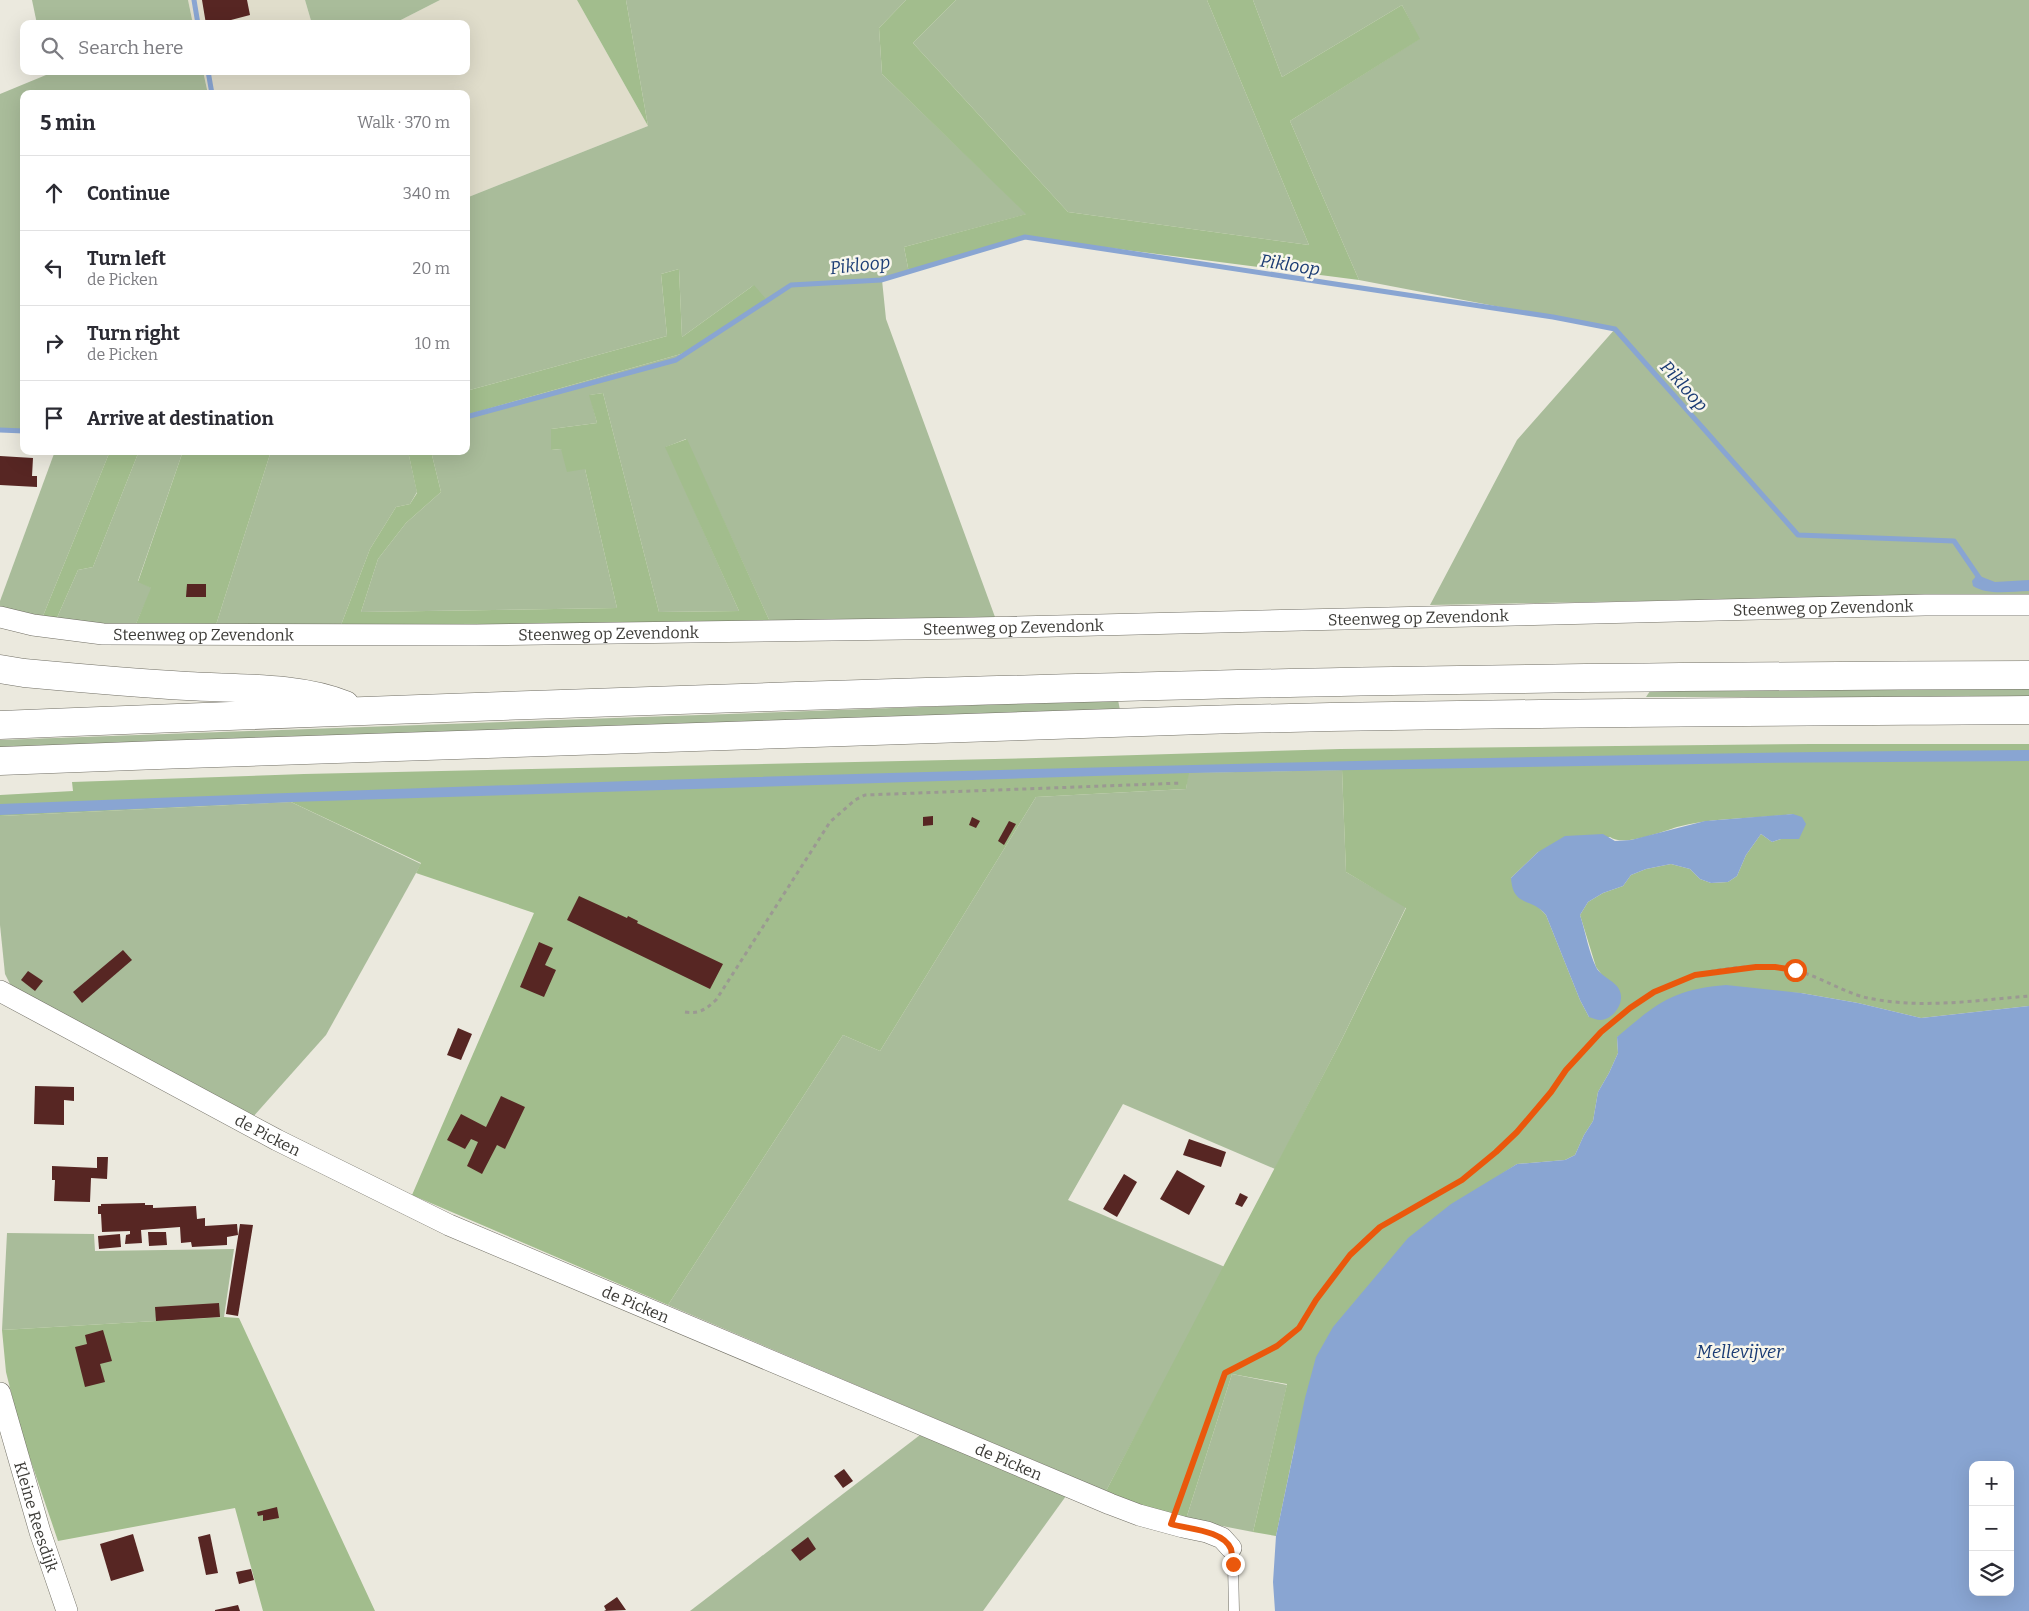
<!DOCTYPE html>
<html lang="en">
<head>
<meta charset="utf-8">
<style>
	:root { --surface:#fff; --page:#f7f7f7; --text:#2b2b33; --muted:#7c7c81; --line:#e1e1e2 }
	body { margin:0; font-family:Bitter,serif; background:var(--page); color:var(--text) }
	.controls { position:absolute; right:15px; bottom:15px; display:grid; overflow:hidden; border-radius:10px; box-shadow:0 5px 20px #0002 }
	.controls button { width:45px; height:45px; display:grid; place-items:center; padding:0; border:0; border-bottom:1px solid var(--line); background:var(--surface); color:var(--text); font:25px sans-serif }
	.stop { position:absolute; width:15px; height:15px; margin:-11px; border:4px solid #ea580c; border-radius:50%; background:#fff }
	.stop.end { background:#ea580c; border-color:#fff; box-shadow:0 1px 5px #0008 }
	.list { margin:0; padding:0; list-style:none }
	h2 { display:flex; justify-content:space-between; align-items:center; height:65px; margin:0; padding:0 20px; font-size:21px }
	h2 small { font-size:16px; font-weight:400; color:var(--muted) }
	.list li { display:grid; grid-template-columns:32px 1fr auto; gap:15px; align-items:center; box-sizing:border-box; height:75px; padding:0 20px; border-top:1px solid var(--line) }
	.list b { display:block; font-size:19px; white-space:nowrap }
	.list p { margin:0; font-size:16px; white-space:nowrap; color:var(--muted) }
	.list em { font-size:16px; font-style:normal; color:var(--muted) }
	.icon { flex:none; width:28px; height:28px; fill:none; stroke:currentColor; stroke-width:2; stroke-linecap:round; stroke-linejoin:round }
	.map { position:relative; flex:none; width:2029px; height:1611px; overflow:hidden }
	.search { position:absolute; background:var(--surface); box-shadow:0 5px 20px #0002; left:20px; top:20px; width:450px; height:55px; display:flex; align-items:center; gap:12px; box-sizing:border-box; padding:0 18px; border-radius:10px; color:var(--muted); font-size:19px }
	.panel { position:absolute; background:var(--surface); box-shadow:0 5px 20px #0002; left:20px; top:90px; width:450px; height:365px; border-radius:10px }
	.map>svg:first-child { display:block }
	.built { fill:#e0ddcb }
	.green { fill:#a9bc9a }
	.forest { fill:#a2bd8d; fill-rule:evenodd }
	.water { fill:#89a5d2; fill-rule:evenodd }
	.lines { fill:none; stroke-linecap:round; stroke-linejoin:round }
	.stream { stroke:#89a5d2; stroke-width:5 }
	.building { fill:#572623 }
	.lane-casing { stroke:#716f65; stroke-width:11 }
	.street-casing { stroke:#716f65; stroke-width:22 }
	.highway-casing { stroke:#716f65; stroke-width:29 }
	.path { stroke:#9b9992; stroke-width:3; stroke-dasharray:4 4; stroke-linecap:butt }
	.lane { stroke:#fff; stroke-width:10 }
	.street { stroke:#fff; stroke-width:21 }
	.highway { stroke:#fff; stroke-width:28 }
	.route { stroke:#ea580c; stroke-width:6 }
	.labels { text-anchor:middle; stroke-width:5; stroke-linejoin:round; paint-order:stroke }
	.street-label { font-size:16px; fill:#3c3b37; stroke:#f8f6eb }
	.water-label { font-size:18px; font-style:italic; fill:#1b3c74; stroke:#f8f6eb }
</style>
</head>
<body>
<div class="map">
<svg width="2029" height="1611" viewBox="0 0 2029 1611">
	<rect width="100%" height="100%" fill="#ebe9de"/>
	<g class="built">
		<polygon points="188,0 305,0 312,24 193,24"/>
		<polygon points="440,0 577,0 648,126 466,198 466,94 208,94 203,71 466,71 466,24 393,24"/>
	</g>
	<g class="green">
		<polygon points="32,0 188,0 193,24 37,24"/>
		<polygon points="305,0 440,0 393,24 312,24"/>
		<polygon points="626,0 906,0 879,28 882,74 1027,214 904,247 909,273 882,280 886,319 995,617 771,624 686,439 666,447 739,611 659,612 603,393 590,395 597,423 551,429 551,450 561,449 585,469 617,608 361,612 378,559 406,523 441,492 431,451 466,451 466,415 681,354 754,285 682,337 679,269 661,274 667,336 466,391 466,198 648,126"/>
		<polygon points="956,0 1207,0 1309,245 1068,212 913,43"/>
		<polygon points="1253,0 2029,0 2029,594 1430,605 1517,440 1615,329 1359,280 1290,121 1419,39 1402,5 1282,77"/>
		<polygon points="46,71 203,71 208,94 24,94 24,431 0,430 0,94 46,75"/>
		<polygon points="55,451 110,451 43,616 0,610 0,601"/>
		<polygon points="139,451 183,451 138,581 152,588 135,626 56,620 78,570 93,567"/>
		<polygon points="271,451 408,451 417,492 410,504 396,507 370,549 341,625 216,625"/>
		<polygon points="2029,687 2029,697 1646,697 1652,688"/>
		<polygon points="1118,700 1120,710 0,749 0,740"/>
		<polygon points="1342,770 1346,872 1406,907 1340,1043 1275,1169 1123,1104 1068,1200 1225,1267 1106,1491 668,1305 843,1035 880,1051 1036,797 1186,789 1188,773"/>
		<polygon points="291,802 421,864 326,1035 252,1118 15,989 10,984 5,974 0,925 0,816"/>
		<polygon points="7,1233 94,1234 95,1251 234,1249 224,1317 2,1330"/>
		<polygon points="1232,1374 1287,1385 1253,1532 1186,1519"/>
		<polygon points="920,1435 1066,1496 983,1611 690,1611"/>
	</g>
	<g class="forest">
		<polygon points="577,0 626,0 648,126"/>
		<polygon points="906,0 956,0 913,43 1068,212 1309,245 1207,0 1253,0 1282,77 1402,5 1420,39 1290,121 1359,280 1025,237 909,273 904,247 1026,214 882,74 879,28"/>
		<polygon points="679,269 682,337 754,285 766,299 681,354 466,415 466,391 667,336 661,274"/>
		<polygon points="603,393 659,612 739,611 665,447 687,439 771,624 341,625 370,549 396,507 410,504 417,493 408,451 431,451 441,492 406,523 378,559 361,612 617,608 585,469 567,472 561,449 551,450 551,429 597,423 589,395"/>
		<polygon points="110,451 139,451 93,567 78,570 56,620 43,616"/>
		<polygon points="183,451 271,451 216,625 135,626 151,588 138,582"/>
		<path d="M1812 744H2029V1006L1921 1018 1858 1003 1801 993 1772 992 1617 1037 1618 1053 1609 1073 1598 1092 1593 1121 1584 1135 1575 1155 1565 1160 1517 1164 1494 1179 1295 1445 1276 1536 1253 1532 1287 1384 1232 1374 1186 1519 1136 1505 1106 1491 1340 1043 1406 908 1346 872 1342 770 1189 773 1186 789 1036 797 880 1051 843 1035 668 1305 412 1195 534 913 416 873 421 863 291 802 0 816V795L73 791 72 782 304 774 1036 758 1340 749ZM1793 814 1799 839H1781L1772 842 1761 834 1746 855 1737 876 1728 882 1711 883 1700 879 1690 869 1671 864 1646 869 1631 875 1623 886 1603 893 1588 902 1580 915 1596 967 1602 975 1589 1017 1580 1000 1546 915 1511 878 1538 852 1610 837C1623 847 1661 832 1677 827 1712 817 1755 819 1793 814Z"/>
		<polygon points="224,1317 239,1318 375,1611 263,1611 235,1508 58,1541 21,1432 6,1372 2,1330"/>
	</g>
	<g class="water">
		<path d="M1977 575 1995 582 2029 580V591C2011 591 1989 596 1973 586L1972 581Z"/>
		<path d="M2029 750V761L1758 763 1189 773 291 802 0 815V804C452 786 904 771 1356 761 1580 756 1805 751 2029 750Z"/>
		<path d="M1793 814 1802 817 1806 824 1799 839H1781L1772 842 1761 834 1746 855 1737 876 1728 882 1711 883 1700 879 1690 869 1671 864 1646 869 1631 875 1623 886 1603 893 1588 902 1580 915C1585 930 1589 953 1596 967 1602 979 1620 981 1621 996 1622 1007 1611 1020 1600 1020 1597 1020 1593 1018 1589 1017L1580 1000 1546 915C1532 897 1513 908 1511 878L1538 852 1565 836 1603 834 1615 841 1631 840 1705 821Z"/>
		<path d="M1726 985 1801 993 1858 1003 1921 1018 2029 1006V1611H1275L1273 1582 1276 1536 1285 1493 1305 1398 1316 1357 1333 1327 1408 1238 1451 1204 1517 1164 1565 1160 1575 1155 1584 1135 1593 1121 1598 1092 1609 1073 1618 1053 1617 1037C1656 1004 1673 989 1726 985ZM1973 1465H2010V1592H1973Z"/>
	</g>
	<g class="lines">
		<g class="stream">
			<polyline points="194,0 198,24"/>
			<polyline points="208,71 212,94"/>
			<polyline points="466,417 676,360 791,285 881,280 1025,237 1553,317 1615,329 1798,535 1954,541 1980,579"/>
			<polyline points="0,430 24,431"/>
		</g>
	</g>
	<g class="building">
		<polygon points="202,0 247,0 250,15 231,20 232,24 206,24"/>
		<polygon points="0,456 33,458 32,476 37,476 37,487 0,485"/>
		<polygon points="187,584 206,584 206,597 186,597"/>
		<polygon points="933,816 933,825 923,826 923,817"/>
		<polygon points="972,817 980,821 976,828 969,825"/>
		<polygon points="1009,821 1016,824 1004,845 998,841"/>
		<polygon points="579,896 627,918 628,916 638,921 637,923 723,964 710,989 567,920"/>
		<polygon points="539,942 553,948 545,965 556,970 544,997 520,987"/>
		<polygon points="123,950 132,960 82,1003 73,992"/>
		<polygon points="28,971 43,981 35,991 21,980"/>
		<polygon points="458,1028 472,1034 461,1060 447,1055"/>
		<polygon points="35,1086 74,1087 74,1101 64,1100 64,1125 34,1124"/>
		<polygon points="501,1096 525,1107 505,1149 497,1145 482,1174 467,1166 478,1142 471,1139 465,1149 447,1140 461,1114 486,1127"/>
		<polygon points="1189,1139 1226,1152 1221,1167 1183,1155"/>
		<polygon points="97,1157 108,1157 107,1179 91,1178 90,1202 54,1201 55,1180 52,1180 52,1166 97,1168"/>
		<polygon points="1177,1170 1205,1186 1189,1215 1160,1199"/>
		<polygon points="1124,1174 1137,1182 1117,1217 1103,1209"/>
		<polygon points="1240,1193 1248,1197 1242,1207 1235,1204"/>
		<polygon points="145,1203 145,1205 153,1205 153,1208 196,1206 197,1219 205,1218 205,1226 237,1224 238,1235 227,1237 227,1245 192,1247 191,1242 181,1243 180,1227 141,1230 142,1243 125,1244 126,1235 130,1234 130,1231 102,1232 101,1214 98,1214 98,1206 101,1206 101,1204"/>
		<polygon points="240,1224 253,1225 238,1316 226,1314"/>
		<polygon points="148,1232 166,1232 167,1245 149,1246"/>
		<polygon points="120,1234 121,1247 99,1249 98,1236"/>
		<polygon points="219,1303 220,1317 156,1321 155,1307"/>
		<polygon points="103,1330 112,1361 100,1364 105,1382 85,1387 75,1347 87,1344 85,1335"/>
		<polygon points="844,1469 853,1481 843,1488 834,1476"/>
		<polygon points="277,1507 279,1518 263,1521 263,1515 258,1516 257,1512"/>
		<polygon points="133,1534 144,1571 111,1581 100,1544"/>
		<polygon points="210,1534 218,1573 206,1575 198,1537"/>
		<polygon points="808,1537 816,1549 800,1561 791,1550"/>
		<polygon points="251,1569 254,1580 239,1584 236,1572"/>
		<polygon points="617,1597 626,1610 604,1611 606,1610 604,1606"/>
		<polygon points="238,1605 240,1611 215,1611 215,1610"/>
	</g>
	<g class="lines">
		<g class="lane-casing">
			<polyline id="lane" points="1231,1548 1233,1564 1234,1611"/>
		</g>
		<g class="street-casing">
			<g id="street">
				<path id="s1" d="M0 617 33 625 103 634 476 635 974 628 1925 605H2029"/>
				<path id="s2" d="M0 991 277 1140 449 1225 1110 1504 1139 1515 1183 1527 1207 1532 1222 1538 1231 1548"/>
				<path id="s3" d="M0 1393 40 1532 67 1611"/>
			</g>
		</g>
		<g class="highway-casing">
			<g id="highway">
				<path d="M0 669 24 673C78 678 132 683 187 686 237 689 299 686 345 705"/>
				<path d="M0 725C401 709 802 694 1203 685 1478 678 1754 676 2029 675"/>
				<path d="M0 761C401 746 802 730 1203 720 1478 713 1754 712 2029 710"/>
			</g>
		</g>
		<g class="path">
			<path d="M685 1012C699 1014 705 1010 716 1000L830 822 855 800 865 795 1182 783"/>
			<path d="M1177 1507 1225 1373C1250 1360 1281 1349 1299 1328 1306 1319 1311 1308 1317 1299 1334 1275 1356 1243 1381 1226 1406 1209 1436 1197 1461 1180 1481 1167 1500 1150 1516 1133 1534 1114 1549 1092 1565 1072 1596 1031 1645 989 1696 975 1733 965 1779 962 1815 977 1837 986 1854 997 1879 1000 1928 1008 1980 1000 2029 996"/>
		</g>
		<use href="#lane" class="lane"/>
		<use href="#street" class="street"/>
		<use href="#highway" class="highway"/>
	</g>
	<g class="lines">
		<path class="route" d="M1233 1564C1232 1559 1232 1553 1231 1549 1223 1530 1187 1529 1171 1524L1225 1373 1277 1346 1299 1328 1316 1300 1350 1255 1380 1227 1462 1180 1496 1152 1517 1132 1551 1092 1566 1070 1601 1032 1630 1008 1654 992 1695 975 1756 967H1775L1795 970"/>
	</g>
	<g class="labels">
		<g class="street-label">
			<text dy="6" stroke="none"><textPath href="#s1" startOffset="1825">Steenweg op Zevendonk</textPath></text>
			<text dy="6" stroke="none"><textPath href="#s1" startOffset="1420">Steenweg op Zevendonk</textPath></text>
			<text dy="6" stroke="none"><textPath href="#s1" startOffset="1015">Steenweg op Zevendonk</textPath></text>
			<text dy="6" stroke="none"><textPath href="#s1" startOffset="610">Steenweg op Zevendonk</textPath></text>
			<text dy="6" stroke="none"><textPath href="#s1" startOffset="205">Steenweg op Zevendonk</textPath></text>
			<text dy="6" stroke="none"><textPath href="#s2" startOffset="304">de Picken</textPath></text>
			<text dy="6" stroke="none"><textPath href="#s2" startOffset="709">de Picken</textPath></text>
			<text dy="6" stroke="none"><textPath href="#s2" startOffset="1114">de Picken</textPath></text>
			<text dy="6" stroke="none"><textPath href="#s3" startOffset="129">Kleine Reesdijk</textPath></text>
		</g>
		<g class="water-label">
			<text transform="translate(860 265) rotate(-6)" y="6">Pikloop</text>
			<text transform="translate(1290 265) rotate(9)" y="6">Pikloop</text>
			<text transform="translate(1684 386) rotate(48)" y="6">Pikloop</text>
			<text x="1740" y="1358">Mellevijver</text>
		</g>
	</g>
</svg>
<div class="controls">
<button>+</button>
<button>−</button>
<button><svg class="icon" aria-label="layers" viewBox="0 0 24 24"><path d="M12 4l9 5-9 5-9-5zM3 14l9 5 9-5"/></svg></button>
</div>
<div class="stop" style="left:1795px;top:970px"></div>
<div class="stop end" style="left:1233px;top:1564px"></div>
<div class="search"><svg class="icon" aria-label="search" viewBox="0 0 24 24"><circle cx="10" cy="10" r="6"/><path d="M15 15l6 6"/></svg>Search here</div>
<section class="panel">
<h2>5 min<small>Walk · 370 m</small></h2>
<ul class="list">
<li><svg class="icon" aria-label="ahead" viewBox="0 0 24 24"><path d="M12 20V5M6 11l6-6 6 6"/></svg><div><b>Continue</b></div><em>340 m</em></li>
<li><svg class="icon" aria-label="left" viewBox="0 0 24 24"><path d="M17 20v-9H6M10 6l-5 5 5 5"/></svg><div><b>Turn left</b><p>de Picken</p></div><em>20 m</em></li>
<li><svg class="icon" aria-label="right" viewBox="0 0 24 24"><path d="M7 20v-9h11M14 6l5 5-5 5"/></svg><div><b>Turn right</b><p>de Picken</p></div><em>10 m</em></li>
<li><svg class="icon" aria-label="arrive" viewBox="0 0 24 24"><path d="M6 21V4h12l-3 4 3 4H6"/></svg><div><b>Arrive at destination</b></div></li>
</ul>
</section>
</div>
</body>
</html>
